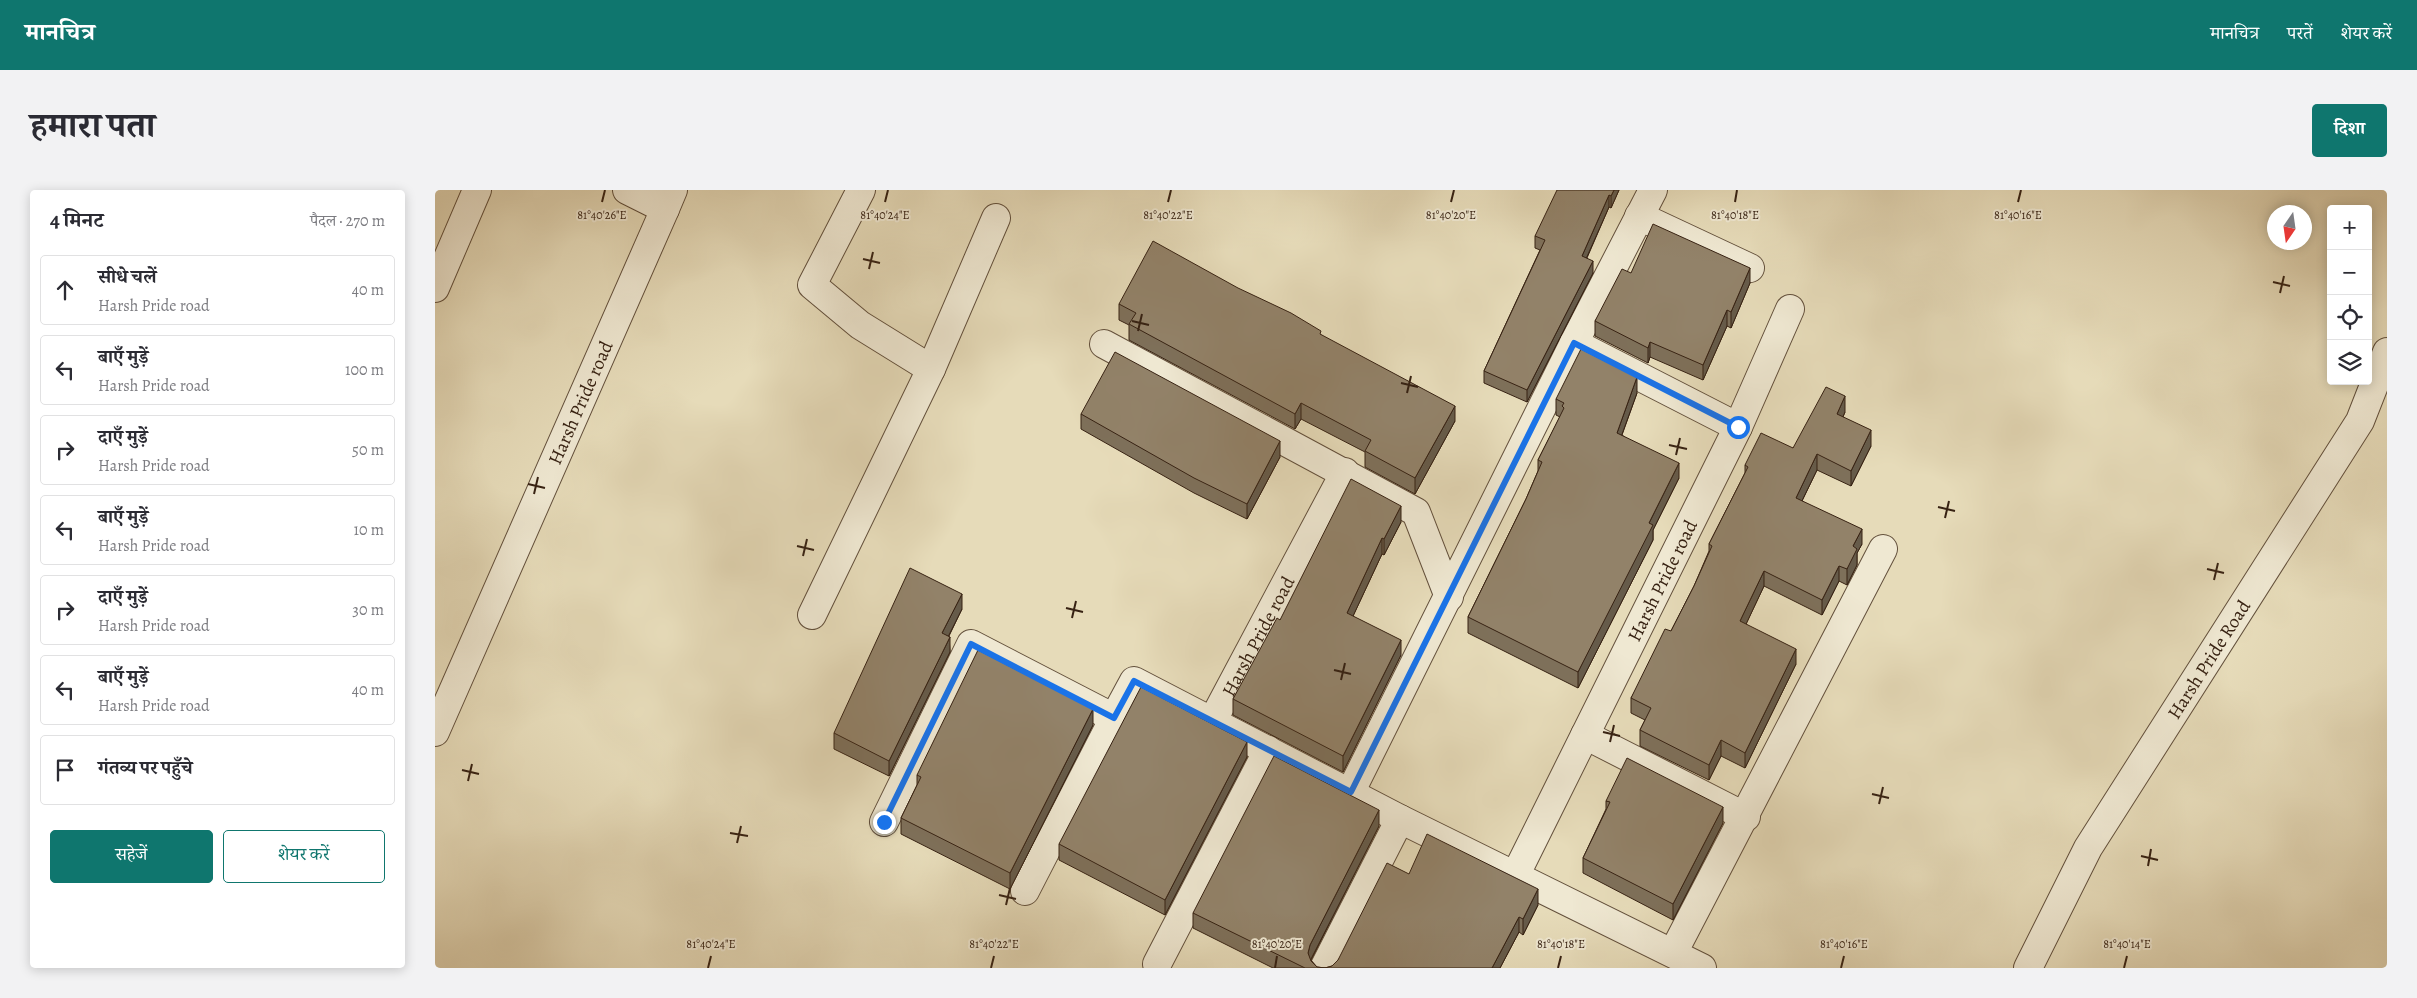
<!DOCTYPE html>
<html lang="hi">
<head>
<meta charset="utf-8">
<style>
	:root { --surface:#fff; --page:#f2f2f3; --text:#2b2b33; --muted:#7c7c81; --line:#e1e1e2; --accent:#0f766e }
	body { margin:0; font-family:Alegreya,"Noto Serif Devanagari",serif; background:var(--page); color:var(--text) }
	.controls { position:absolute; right:15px; top:15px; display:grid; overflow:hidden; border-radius:5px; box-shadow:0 2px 12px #0003 }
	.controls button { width:45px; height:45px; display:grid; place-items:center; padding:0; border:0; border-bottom:1px solid var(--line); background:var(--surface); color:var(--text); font:25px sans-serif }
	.compass { position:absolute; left:1832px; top:15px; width:45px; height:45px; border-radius:50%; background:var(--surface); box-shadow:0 2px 12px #0003; rotate:193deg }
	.stop { position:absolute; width:15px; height:15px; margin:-11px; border:4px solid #1a73e8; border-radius:50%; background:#fff }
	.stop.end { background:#1a73e8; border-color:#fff; box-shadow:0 1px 5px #0008 }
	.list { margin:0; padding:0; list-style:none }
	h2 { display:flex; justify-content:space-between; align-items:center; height:65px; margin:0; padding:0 20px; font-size:21px }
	h2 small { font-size:16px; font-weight:400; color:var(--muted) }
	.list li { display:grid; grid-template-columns:32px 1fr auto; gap:15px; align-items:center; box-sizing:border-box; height:70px; margin:0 10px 10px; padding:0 10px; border:1px solid var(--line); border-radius:5px }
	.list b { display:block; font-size:19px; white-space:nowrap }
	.list p { margin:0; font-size:16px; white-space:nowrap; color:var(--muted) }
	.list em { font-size:16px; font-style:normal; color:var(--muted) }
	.actions { display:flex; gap:10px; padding:15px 20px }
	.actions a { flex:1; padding:11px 0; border:1px solid var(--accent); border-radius:5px; text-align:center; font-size:18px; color:var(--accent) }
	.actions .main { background:var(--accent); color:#fff }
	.icon { flex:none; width:28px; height:28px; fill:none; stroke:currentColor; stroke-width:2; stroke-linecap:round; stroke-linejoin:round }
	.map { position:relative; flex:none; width:1952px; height:778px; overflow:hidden; border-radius:5px }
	header { display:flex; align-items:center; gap:30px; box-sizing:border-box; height:70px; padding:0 25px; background:var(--accent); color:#fff }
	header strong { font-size:24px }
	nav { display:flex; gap:28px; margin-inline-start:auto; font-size:18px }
	.intro { display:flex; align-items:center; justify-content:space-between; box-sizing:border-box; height:120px; padding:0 30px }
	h1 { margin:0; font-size:35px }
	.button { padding:12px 22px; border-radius:5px; background:var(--accent); color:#fff; font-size:18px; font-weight:700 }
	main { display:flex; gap:30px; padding:0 30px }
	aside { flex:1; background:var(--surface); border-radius:5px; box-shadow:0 2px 12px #0003 }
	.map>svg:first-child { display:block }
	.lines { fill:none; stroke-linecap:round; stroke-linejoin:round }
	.minor-casing { stroke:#63503c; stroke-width:30 }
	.minor { stroke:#efe8d2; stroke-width:28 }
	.wall { fill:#7e705a; stroke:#372213 }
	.shaded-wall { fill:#665b4a; stroke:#372213 }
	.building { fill:#928269; stroke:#372213 }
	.route { stroke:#1a73e8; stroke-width:6 }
	.ticks { fill:none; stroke:#372213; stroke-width:2 }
	.labels { text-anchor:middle; stroke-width:4; stroke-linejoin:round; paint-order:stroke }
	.street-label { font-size:19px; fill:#372213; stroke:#efe8d2 }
	.ticks-label { font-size:12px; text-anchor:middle; fill:#372213; stroke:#efe8d2; stroke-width:4; stroke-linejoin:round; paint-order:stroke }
</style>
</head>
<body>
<header>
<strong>मानचित्र</strong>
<nav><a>मानचित्र</a><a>परतें</a><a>शेयर करें</a></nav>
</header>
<div class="intro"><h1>हमारा पता</h1><a class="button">दिशा</a></div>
<main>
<aside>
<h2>4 मिनट<small>पैदल · 270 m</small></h2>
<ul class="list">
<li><svg class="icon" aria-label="ahead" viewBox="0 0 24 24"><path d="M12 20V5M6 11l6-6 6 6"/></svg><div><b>सीधे चलें</b><p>Harsh Pride road</p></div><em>40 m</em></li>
<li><svg class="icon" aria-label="left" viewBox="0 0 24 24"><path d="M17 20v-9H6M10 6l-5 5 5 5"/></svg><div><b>बाएँ मुड़ें</b><p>Harsh Pride road</p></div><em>100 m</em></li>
<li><svg class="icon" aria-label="right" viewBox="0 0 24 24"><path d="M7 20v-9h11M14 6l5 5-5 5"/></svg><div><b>दाएँ मुड़ें</b><p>Harsh Pride road</p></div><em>50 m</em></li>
<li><svg class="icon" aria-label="left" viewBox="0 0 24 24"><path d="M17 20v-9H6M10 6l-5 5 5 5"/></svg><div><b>बाएँ मुड़ें</b><p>Harsh Pride road</p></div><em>10 m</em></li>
<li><svg class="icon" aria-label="right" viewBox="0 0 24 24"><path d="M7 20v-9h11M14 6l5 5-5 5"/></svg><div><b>दाएँ मुड़ें</b><p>Harsh Pride road</p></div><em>30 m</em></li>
<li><svg class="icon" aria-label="left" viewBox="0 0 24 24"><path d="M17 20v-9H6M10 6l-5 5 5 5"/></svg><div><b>बाएँ मुड़ें</b><p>Harsh Pride road</p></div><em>40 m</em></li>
<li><svg class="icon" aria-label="arrive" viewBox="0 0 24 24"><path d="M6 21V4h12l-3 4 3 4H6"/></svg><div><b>गंतव्य पर पहुँचे</b></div></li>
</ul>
<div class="actions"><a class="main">सहेजें</a><a>शेयर करें</a></div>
</aside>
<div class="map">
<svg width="1952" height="778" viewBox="0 0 1952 778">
	<rect width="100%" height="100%" fill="#e6dbb9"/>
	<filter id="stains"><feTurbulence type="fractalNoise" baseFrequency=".004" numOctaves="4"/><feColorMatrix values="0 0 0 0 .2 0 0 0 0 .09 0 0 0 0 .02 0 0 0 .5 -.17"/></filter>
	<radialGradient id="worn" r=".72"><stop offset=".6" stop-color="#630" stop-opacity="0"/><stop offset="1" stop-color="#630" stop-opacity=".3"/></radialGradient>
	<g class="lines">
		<g class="minor-casing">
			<g id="minor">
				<polyline points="192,0 230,19 238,0"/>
				<polyline points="426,0 377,95 425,135 496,179"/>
				<polyline points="1218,0 1139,153 1303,237 1355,119"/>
				<polyline points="1204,26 1315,78"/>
				<polyline points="0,98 42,0"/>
				<polyline points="669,154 981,322 1014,407"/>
				<polyline points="377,425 496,179 561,28"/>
				<path id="s1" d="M778 530 910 282"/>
				<path id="s2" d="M0 542 230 19"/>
				<polyline points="1150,545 1311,627"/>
				<polyline points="916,601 1139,153"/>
				<polyline points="449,632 536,454 679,528 699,491 965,629 1267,778"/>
				<path id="s3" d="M1080 686 1303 237"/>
				<polyline points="590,701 679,528"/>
				<polyline points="1238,763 1448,359"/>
				<polyline points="722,774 833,560"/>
				<polyline points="889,778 965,629"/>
				<path id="s4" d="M1593 778 1653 658 1925 231 1952 162"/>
			</g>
		</g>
		<use href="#minor" class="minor"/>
	</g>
	<g class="wall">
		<polygon points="1184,0 1176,18 1174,17 1152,68 1158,83 1092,212 1049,193 1049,181 1105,60 1100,58 1100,46"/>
		<polygon points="1196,83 1315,93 1296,138 1292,136 1268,190 1215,167 1213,173 1160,146 1160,131"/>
		<polygon points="684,114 886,145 1020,231 980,304 930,277 930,262 866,229 860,239 694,150 694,135 684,130"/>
		<polygon points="1202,203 1187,245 1244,288 1218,340 1218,350 1143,498 1033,443 1033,427 1091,309 1103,281 1103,270 1125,227 1121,225 1121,209"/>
		<polygon points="1410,222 1408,227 1436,256 1416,296 1382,280 1367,311 1427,354 1422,363 1422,375 1412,395 1404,391 1387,425 1329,396 1311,434 1361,474 1310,578 1286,566 1274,590 1205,556 1205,540 1210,530 1196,523 1196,508 1236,441 1259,396 1274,361 1274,354 1310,283 1310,275 1358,258"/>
		<polygon points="646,224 845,267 812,329 759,303 646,239"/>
		<polygon points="966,332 949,365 947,364 918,426 966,465 908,582 798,525 798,509 845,430"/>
		<polygon points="527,419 514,446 515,462 454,586 399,559 399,543"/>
		<polygon points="658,535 575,699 466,644 466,628 482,595 482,585"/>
		<polygon points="812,567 730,725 624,670 624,654"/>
		<polygon points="1171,611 1288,633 1238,730 1148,683 1148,668 1171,619"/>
		<polygon points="944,636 876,770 882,777 890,778 838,778 758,738 758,723"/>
		<polygon points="974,684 1103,715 1088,745 1084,742 1065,778 890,778 897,776 903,770"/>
	</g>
	<g class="shaded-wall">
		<polygon points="1179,0 1184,0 1176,18 1176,6"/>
		<polygon points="1174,5 1174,17 1147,78 1147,66"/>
		<polygon points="1158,71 1158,83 1092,212 1092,200"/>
		<polygon points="1315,78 1315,93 1296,138 1296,122"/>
		<polygon points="1292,120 1292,136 1268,190 1268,175"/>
		<polygon points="1215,152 1215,167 1213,173 1213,158"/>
		<polygon points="1202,187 1202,203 1182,258 1182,243"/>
		<polygon points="1410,206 1410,222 1402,240 1402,224"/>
		<polygon points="866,213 866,229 860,239 860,224"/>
		<polygon points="1020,216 1020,231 980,304 980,288"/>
		<polygon points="1436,240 1436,256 1416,296 1416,281"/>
		<polygon points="845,251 845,267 812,329 812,314"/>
		<polygon points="1382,264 1382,280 1361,323 1361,308"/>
		<polygon points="1244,273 1244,288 1218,340 1218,350 1143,498 1143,482 1214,333"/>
		<polygon points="966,316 966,332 949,365 949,349"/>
		<polygon points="1427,339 1427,354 1422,363 1422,375 1412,395 1412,379 1418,356"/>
		<polygon points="947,348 947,364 912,439 912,423"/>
		<polygon points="1404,376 1404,391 1387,425 1387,410"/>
		<polygon points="1329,381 1329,396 1305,447 1305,431"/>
		<polygon points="527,404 527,419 507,459 507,443"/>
		<polygon points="515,447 515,462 454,586 454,571"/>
		<polygon points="966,450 966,465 908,582 908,566"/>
		<polygon points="1361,459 1361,474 1310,578 1310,563"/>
		<polygon points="658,519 658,535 575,699 575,683"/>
		<polygon points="1286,550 1286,566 1274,590 1274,575"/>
		<polygon points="812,552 812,567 730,725 730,710"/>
		<polygon points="1288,617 1288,633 1238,730 1238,714"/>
		<polygon points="944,620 944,636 875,771 873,763 875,755"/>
		<polygon points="1103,699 1103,715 1088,745 1088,729"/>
		<polygon points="1084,727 1084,742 1065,778 1057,778"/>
	</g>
	<g class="building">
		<polygon points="1122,0 1179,0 1176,6 1174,5 1147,66 1158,71 1092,200 1049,181 1110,50 1100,46"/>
		<polygon points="1218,34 1315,78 1296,122 1292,120 1268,175 1215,152 1213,158 1160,131 1187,79 1196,83"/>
		<polygon points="718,51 803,98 856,123 886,141 885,144 1020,216 980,288 930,261 936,250 866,213 860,224 694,134 701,123 684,114"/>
		<polygon points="1146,159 1202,187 1182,243 1244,273 1214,333 1218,335 1143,482 1033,427 1091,309 1107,272 1103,270 1129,218 1127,216 1129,213 1121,209"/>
		<polygon points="680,162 845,251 812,314 759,288 646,224"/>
		<polygon points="1391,197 1410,206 1402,224 1436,240 1416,281 1382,264 1361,308 1427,339 1418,356 1422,359 1412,379 1404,376 1387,410 1329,381 1305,431 1361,459 1310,563 1286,550 1274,575 1205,540 1216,518 1196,508 1230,439 1236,441 1259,396 1277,356 1274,354 1313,277 1310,275 1326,243 1358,258"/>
		<polygon points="916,289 966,316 949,349 947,348 912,423 966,450 908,566 798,509 842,428 845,430"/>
		<polygon points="475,378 527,404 507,443 515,447 454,571 399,543"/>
		<polygon points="543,460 658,519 575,683 466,628 486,587 482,585"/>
		<polygon points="706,497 812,552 730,710 624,654"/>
		<polygon points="839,566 944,620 875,755 873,763 876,771 882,777 890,778 870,778 758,723"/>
		<polygon points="1192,568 1288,617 1238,714 1148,668 1175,612 1171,611"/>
		<polygon points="992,644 1103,699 1088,729 1084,727 1057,778 890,778 897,776 903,770 952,673 974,684"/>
	</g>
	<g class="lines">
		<polyline class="route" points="449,632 536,454 679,528 699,491 916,602 1139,153 1303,237"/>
	</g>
	<path class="ticks" d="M167 12 170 0M450 12 453 0M733 12 736 0M1016 12 1019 0M1300 12 1302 0M1583 12 1586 0M428 69 445 73M434 79 438 62M1838 92 1855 96M1845 103 1849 86M697 131 714 135M703 141 707 124M966 193 983 197M972 203 976 186M1234 255 1252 259M1241 265 1245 248M93 294 110 298M99 304 103 287M1503 317 1520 321M1510 328 1514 311M362 356 379 360M368 366 372 349M1772 379 1789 383M1779 390 1783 373M631 418 648 422M637 428 641 411M899 480 916 484M906 490 910 473M1168 542 1185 546M1175 552 1179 535M27 580 44 584M33 591 37 574M1437 604 1454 608M1444 614 1448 597M295 643 313 646M302 653 306 636M1706 666 1723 670M1713 676 1716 659M564 705 581 709M571 715 575 698M273 778 276 766M556 778 559 766M840 778 842 766M1123 778 1126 766M1406 778 1409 766M1689 778 1692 766"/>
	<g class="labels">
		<g class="street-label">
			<text dy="7" stroke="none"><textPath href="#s2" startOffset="360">Harsh Pride road</textPath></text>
			<text dy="7" stroke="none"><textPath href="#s3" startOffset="330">Harsh Pride road</textPath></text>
			<text dy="7" stroke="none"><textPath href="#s1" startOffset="95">Harsh Pride road</textPath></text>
			<text dy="7" stroke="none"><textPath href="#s4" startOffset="358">Harsh Pride Road</textPath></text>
		</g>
	</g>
	<g class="ticks-label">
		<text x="167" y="29">81°40'26"E</text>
		<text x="450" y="29">81°40'24"E</text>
		<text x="733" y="29">81°40'22"E</text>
		<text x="1016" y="29">81°40'20"E</text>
		<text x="1300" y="29">81°40'18"E</text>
		<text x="1583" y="29">81°40'16"E</text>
		<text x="276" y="758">81°40'24"E</text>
		<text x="559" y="758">81°40'22"E</text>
		<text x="842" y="758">81°40'20"E</text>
		<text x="1126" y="758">81°40'18"E</text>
		<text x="1409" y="758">81°40'16"E</text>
		<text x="1692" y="758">81°40'14"E</text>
	</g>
	<rect width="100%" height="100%" filter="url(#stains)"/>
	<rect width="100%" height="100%" fill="url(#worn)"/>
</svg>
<div class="controls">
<button>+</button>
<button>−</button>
<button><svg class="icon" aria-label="locate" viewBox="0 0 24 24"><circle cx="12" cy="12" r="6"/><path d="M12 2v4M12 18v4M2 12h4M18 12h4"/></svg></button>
<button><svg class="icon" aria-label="layers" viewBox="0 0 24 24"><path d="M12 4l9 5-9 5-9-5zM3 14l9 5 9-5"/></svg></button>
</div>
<svg class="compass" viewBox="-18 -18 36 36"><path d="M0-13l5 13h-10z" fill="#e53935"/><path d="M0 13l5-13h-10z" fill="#7c7c81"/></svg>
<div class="stop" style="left:1303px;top:237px"></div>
<div class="stop end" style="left:449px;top:632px"></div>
</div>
</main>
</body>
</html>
